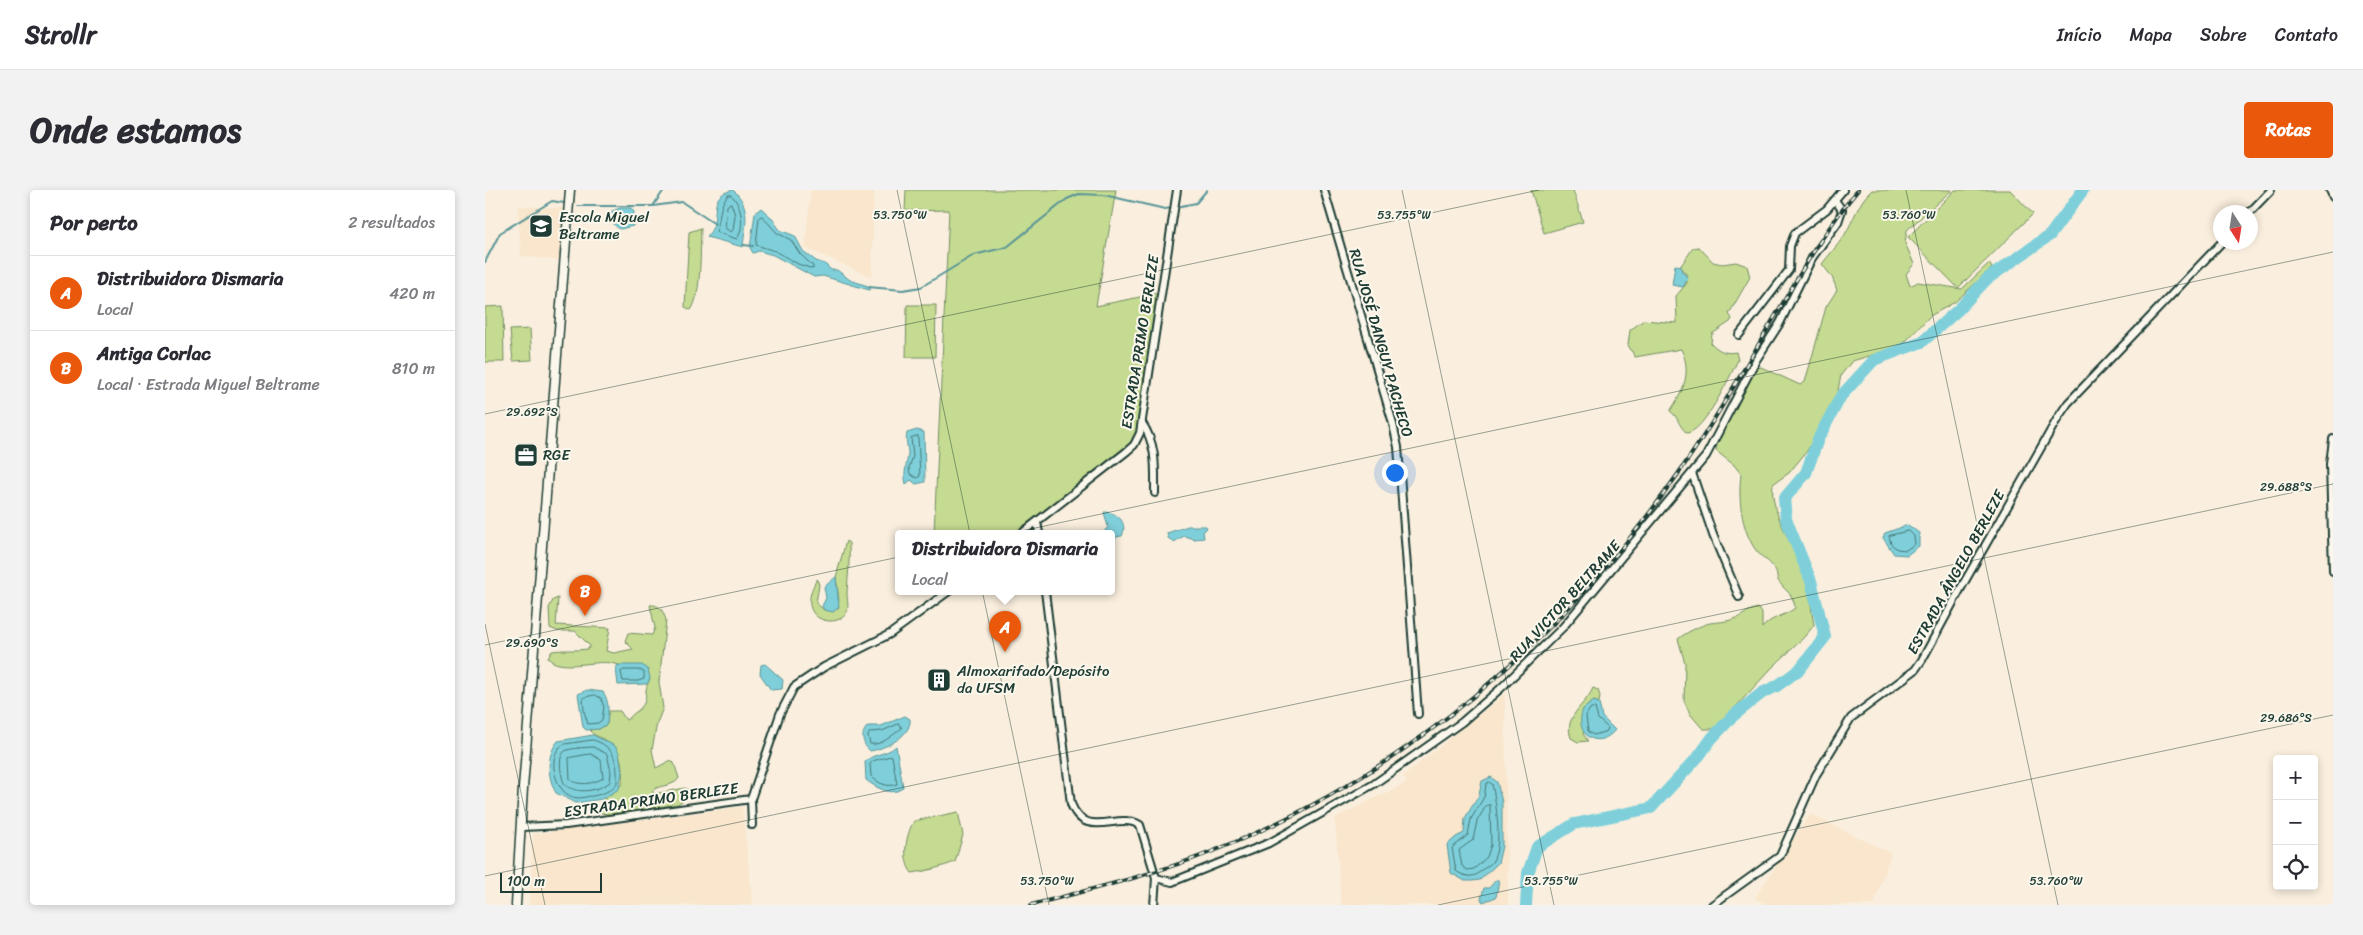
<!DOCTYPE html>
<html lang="pt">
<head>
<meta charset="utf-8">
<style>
	:root { --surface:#fff; --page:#f2f2f3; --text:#2b2b33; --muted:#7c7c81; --line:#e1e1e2; --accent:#ea580c }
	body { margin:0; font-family:Sriracha,sans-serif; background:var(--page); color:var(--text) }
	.controls { position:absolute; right:15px; bottom:15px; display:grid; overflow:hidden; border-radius:5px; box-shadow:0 2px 8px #0003 }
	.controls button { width:45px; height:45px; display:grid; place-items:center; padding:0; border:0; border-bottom:1px solid var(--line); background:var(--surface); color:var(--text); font:25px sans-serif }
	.compass { position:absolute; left:1728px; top:15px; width:45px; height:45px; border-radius:50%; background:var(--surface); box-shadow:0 2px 8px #0003; rotate:168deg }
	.scale { position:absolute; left:15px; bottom:12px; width:102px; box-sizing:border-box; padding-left:5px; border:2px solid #1f3d34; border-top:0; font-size:14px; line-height:18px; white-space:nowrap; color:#1f3d34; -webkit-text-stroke:4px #fbf7ec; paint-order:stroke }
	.you { position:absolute; left:909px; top:282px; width:18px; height:18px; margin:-12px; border:4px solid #fff; border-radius:50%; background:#1a73e8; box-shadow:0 0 0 8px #1a73e833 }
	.badge { display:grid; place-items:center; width:32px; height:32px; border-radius:50%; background:var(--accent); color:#fff; font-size:16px; font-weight:700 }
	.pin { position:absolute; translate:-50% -41px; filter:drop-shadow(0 1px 2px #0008) }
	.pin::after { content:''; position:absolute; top:26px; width:18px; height:15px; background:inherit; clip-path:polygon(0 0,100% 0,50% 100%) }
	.popup { position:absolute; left:410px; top:340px; width:220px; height:65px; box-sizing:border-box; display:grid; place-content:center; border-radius:5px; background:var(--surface); filter:drop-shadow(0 1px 4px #0005); font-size:16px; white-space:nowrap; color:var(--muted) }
	.popup b { font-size:19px; color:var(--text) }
	.popup::after { content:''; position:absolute; left:50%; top:100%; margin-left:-10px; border:10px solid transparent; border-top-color:var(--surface) }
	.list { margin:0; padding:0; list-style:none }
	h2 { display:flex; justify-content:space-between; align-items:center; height:65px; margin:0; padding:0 20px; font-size:21px }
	h2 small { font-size:16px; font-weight:400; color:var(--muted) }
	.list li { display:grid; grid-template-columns:32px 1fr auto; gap:15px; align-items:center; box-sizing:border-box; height:75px; padding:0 20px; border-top:1px solid var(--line) }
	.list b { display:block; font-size:19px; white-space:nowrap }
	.list p { margin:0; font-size:16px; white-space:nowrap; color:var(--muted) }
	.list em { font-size:16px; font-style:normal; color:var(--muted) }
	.icon { flex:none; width:28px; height:28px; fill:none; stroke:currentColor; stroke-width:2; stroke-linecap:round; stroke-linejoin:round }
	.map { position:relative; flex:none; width:1848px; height:715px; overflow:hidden; border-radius:5px }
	header { display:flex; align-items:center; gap:30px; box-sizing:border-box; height:70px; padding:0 25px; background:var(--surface); border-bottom:1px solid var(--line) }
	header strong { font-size:24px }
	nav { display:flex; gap:28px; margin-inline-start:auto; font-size:18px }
	.intro { display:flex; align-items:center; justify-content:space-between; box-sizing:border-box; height:120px; padding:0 30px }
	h1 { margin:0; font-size:35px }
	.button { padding:12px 22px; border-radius:5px; background:var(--accent); color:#fff; font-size:18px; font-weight:700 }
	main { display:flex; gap:30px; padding:0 30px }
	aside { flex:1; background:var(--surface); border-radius:5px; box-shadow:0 2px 8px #0003 }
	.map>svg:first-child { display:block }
	.built { fill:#f9e6cd }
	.green { fill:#c5db91; stroke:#728c62 }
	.water { fill:#7fcfda; stroke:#599598 }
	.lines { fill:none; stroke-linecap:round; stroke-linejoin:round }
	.shore { stroke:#457776; stroke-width:1 }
	.stream { stroke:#599598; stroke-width:2 }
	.river { stroke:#7fcfda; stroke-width:12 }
	.minor-casing { stroke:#1f3d34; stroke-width:10 }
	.tertiary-casing { stroke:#1f3d34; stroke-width:11 }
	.minor { stroke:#fbf7ec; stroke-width:6 }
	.tertiary { stroke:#fbf7ec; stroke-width:8 }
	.rail-casing { stroke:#1f3d34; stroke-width:4 }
	.rail { stroke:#fbf7ec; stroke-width:2; stroke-dasharray:5.5; stroke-linecap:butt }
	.ticks { fill:none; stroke:#1f3d34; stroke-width:1; stroke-opacity:0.45 }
	.labels { text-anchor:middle; stroke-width:4; stroke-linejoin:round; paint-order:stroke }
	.poi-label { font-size:15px; fill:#1f3d34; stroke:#fbf7ec; text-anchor:start }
	.street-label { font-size:15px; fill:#1f3d34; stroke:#fbf7ec }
	.ticks-label { font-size:12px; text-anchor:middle; fill:#1f3d34; stroke:#fbf7ec; stroke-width:4; stroke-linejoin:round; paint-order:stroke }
</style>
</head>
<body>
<header>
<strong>Strollr</strong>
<nav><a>Início</a><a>Mapa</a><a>Sobre</a><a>Contato</a></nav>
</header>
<div class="intro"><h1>Onde estamos</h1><a class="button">Rotas</a></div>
<main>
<aside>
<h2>Por perto<small>2 resultados</small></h2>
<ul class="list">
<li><span class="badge">A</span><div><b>Distribuidora Dismaria</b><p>Local</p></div><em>420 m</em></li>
<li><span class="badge">B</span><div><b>Antiga Corlac</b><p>Local · Estrada Miguel Beltrame</p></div><em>810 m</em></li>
</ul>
</aside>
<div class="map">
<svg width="1848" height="715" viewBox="0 0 1848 715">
	<rect width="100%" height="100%" fill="#faefde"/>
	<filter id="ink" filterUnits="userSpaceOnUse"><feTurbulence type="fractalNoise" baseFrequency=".02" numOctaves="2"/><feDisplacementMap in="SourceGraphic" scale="10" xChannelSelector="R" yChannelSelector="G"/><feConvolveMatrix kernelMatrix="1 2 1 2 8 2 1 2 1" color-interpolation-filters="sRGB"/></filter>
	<g filter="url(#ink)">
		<g class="built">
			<polygon points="326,0 389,0 387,87 320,58"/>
			<polygon points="33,16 78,18 76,71 36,66"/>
			<polygon points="1020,504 1023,715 856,715 850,628 922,592 918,586"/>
			<polygon points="257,617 268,715 44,715 48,644"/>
			<polygon points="1325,624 1406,663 1389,715 1282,715 1270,708"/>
		</g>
		<g class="green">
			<polygon points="421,0 631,0 611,116 674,103 653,239 647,252 531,343 449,343 464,20 420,21"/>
			<polygon points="1046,0 1088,0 1098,32 1059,43"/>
			<path d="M1387 0H1467L1422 40 1420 53 1429 74 1421 84 1425 96 1433 92 1477 99 1504 73 1507 78 1470 112 1445 126 1420 152 1405 160 1367 171 1356 185 1352 206 1322 261 1304 283 1288 294C1284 322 1311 359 1320 385 1325 401 1326 419 1329 435 1316 453 1298 466 1283 482 1265 501 1248 521 1229 539H1218L1205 524 1199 511 1200 473 1193 449C1200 443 1216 435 1225 433 1232 432 1241 432 1249 429 1259 426 1261 420 1273 418L1277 423V438C1287 426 1299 427 1310 418 1308 403 1302 403 1294 392 1291 388 1293 382 1289 378 1284 370 1275 367 1270 359 1256 338 1253 308 1256 284L1249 275 1231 261 1232 253 1271 178 1276 177 1315 195 1320 192 1341 117 1352 100 1347 87 1337 74C1344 65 1352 56 1359 46 1369 30 1373 12 1387 0Z"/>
			<polygon points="1470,0 1525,0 1548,24 1473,98 1423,47"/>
			<path d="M216 38C215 57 217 105 206 120L200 117 204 42Z"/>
			<path d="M1214 57 1228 72 1237 74 1251 72 1262 76 1265 87 1244 124 1247 129 1245 132 1227 144 1226 153C1234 161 1240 164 1251 162L1253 170C1245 186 1219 242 1202 243 1193 236 1194 227 1185 221 1199 201 1207 181 1196 159L1150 167 1143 155 1145 140 1159 130 1192 133 1191 106 1202 93 1201 84 1195 77 1208 58Z"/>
			<polygon points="422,115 451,115 450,167 421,167"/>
			<polygon points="18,116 19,172 0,172 0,117"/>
			<polygon points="45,139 47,170 28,171 25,140"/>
			<path d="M361 351 364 353C365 371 363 386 362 403 362 409 364 417 362 422 354 440 307 432 332 389L334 395 331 413 339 420 354 411 351 387Z"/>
			<path d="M73 408 71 435 125 438 121 461 129 463 148 459 140 451 143 443 167 445 170 438 165 415C175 414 178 421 181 430L174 492 178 518 172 533 167 560 171 578 186 570 189 573 194 588C189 597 176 594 168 600V604L200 598 204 600 203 607 193 614 129 625 116 623 113 616C119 607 129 602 137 594 138 571 137 563 118 549 114 546 109 546 105 541L108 538 114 539 122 534 123 521H135L141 530C146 528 147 524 151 522 167 510 156 504 165 489 152 483 138 475 125 473 110 470 74 482 63 468L67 461C79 459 90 461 103 459L105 456 90 441H72L65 438 64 418 68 410Z"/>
			<path d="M1108 498 1113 500 1115 506 1114 513 1109 511 1098 544 1103 551 1093 552 1086 548C1078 526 1101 515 1108 498Z"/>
			<path d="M473 622 478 645 470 672C456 677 443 681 427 683 416 670 421 644 429 631Z"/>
		</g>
		<g class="water">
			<path d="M248 0C267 17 260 34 258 57L222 47C225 42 229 37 229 32 232 15 227 5 248 0Z"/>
			<path d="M135 18H146L149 22 148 36 135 39C127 35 126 30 127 21Z"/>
			<polygon points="276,18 286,27 295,40 310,46 318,61 331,71 340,74 346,80 352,80 365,90 386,97 384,100 338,86 329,87 288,65 274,61 268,63 265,58 270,23"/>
			<polygon points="1190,75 1196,76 1196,80 1203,88 1198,97 1187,95"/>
			<path d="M432 240 439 242 440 292 431 294 426 290 421 294C418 282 422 275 423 264 423 257 420 250 422 243Z"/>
			<path d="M619 322C633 322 643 333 637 346L631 347 626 359V343H618L623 337Z"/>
			<polygon points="1423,335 1434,343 1434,356 1422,365 1409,364 1398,348 1400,343"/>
			<polygon points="703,336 721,336 722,338 718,342 719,348 710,349 699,346 689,352 683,348 682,343"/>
			<polygon points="351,387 354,417 348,422 339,420 337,416 341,408 339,397"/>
			<polygon points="280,474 298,490 297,499 286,500 275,484 276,475"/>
			<polygon points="133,475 157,475 163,479 165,489 162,494 133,495 131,478"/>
			<path d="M102 500 118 502C125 512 123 523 122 534L114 539 101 540 98 537 93 504Z"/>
			<path d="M1109 511 1114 513 1117 527 1130 540C1113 561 1088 545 1098 519Z"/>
			<path d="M420 526 425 529C427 546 399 559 385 561 377 554 375 543 383 536H396Z"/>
			<path d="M108 545 130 556 134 563 137 582 134 599 117 609 91 613 71 603C62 587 61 565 73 551Z"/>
			<path d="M411 556 418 597C408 608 390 597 381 590L380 572C388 563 402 565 411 556Z"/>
			<polygon points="1006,587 1012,592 1017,612 1017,656 1013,673 995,690 987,691 980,691 966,683 962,655 971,647 979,643 980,628 994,605 997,591"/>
			<polygon points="1011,690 1014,690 1011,707 998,712 996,709 999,698 1004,698"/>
		</g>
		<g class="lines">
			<g class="shore">
				<path d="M243 5H246C257 15 260 37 252 49L231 42C236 29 233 16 243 5Z"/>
				<polygon points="246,13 250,25 248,40 246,42 240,38 242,16"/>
				<polygon points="277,26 292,43 306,50 315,64 328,76 328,79 313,74 290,61 271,55 274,28"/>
				<polygon points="433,246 435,286 432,288 425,284 424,278 428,266 426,248"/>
				<polygon points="1424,341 1429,346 1430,354 1421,360 1412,359 1406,354 1404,346"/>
				<polygon points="139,480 155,480 159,482 159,489 153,491 138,491 136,482"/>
				<polygon points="110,505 116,508 119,517 117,530 113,533 103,534 99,521 98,508"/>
				<polygon points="1106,518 1110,518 1113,529 1123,538 1122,541 1109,545 1103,542 1101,526"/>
				<path d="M414 534 417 538C408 545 396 556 385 554L383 546 385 542 397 541Z"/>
				<path d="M108 550C130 556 133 573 132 593 126 601 118 604 108 606 103 606 98 608 93 608 68 607 60 560 80 554Z"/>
				<path d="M93 558 108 557 122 564 126 582 125 592C111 602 93 604 80 595 76 588 73 569 78 563 81 559 88 559 93 558Z"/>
				<path d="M106 564 116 570 118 588C108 594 95 596 85 590L84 568Z"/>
				<path d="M407 566 412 594C402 598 393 593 386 586L385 574 388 571Z"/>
				<path d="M1004 592 1007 594C1011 611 1018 658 1007 672 1005 675 999 678 995 682 988 689 978 686 971 681L967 658 983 645 986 629 999 607 1001 595Z"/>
				<polygon points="1005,615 1006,655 1002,667 989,679 982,680 977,676 974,660 988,650 992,631 1001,616"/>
			</g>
			<g class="stream">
				<polyline points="93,16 168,16 179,0"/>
				<polyline points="168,16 197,12 230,34"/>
				<polyline points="691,17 711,13 722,0"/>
				<polyline points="258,55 268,56"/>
				<polyline points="0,72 15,43 67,11 79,13"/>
				<polyline points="383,97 418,100 436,97 489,65 522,57 582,9 594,4 619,5 680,19 686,18"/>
			</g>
			<polyline class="river" points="1041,715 1043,683 1052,657 1089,634 1166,618 1214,566 1227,548 1248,526 1277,503 1292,496 1314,480 1340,447 1326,391 1301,329 1299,309 1321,283 1333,249 1356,206 1389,170 1437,152 1474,119 1502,89 1565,45 1598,0"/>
			<g class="minor-casing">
				<g id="minor">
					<polyline points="839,0 907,230 913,257 933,524"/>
					<polyline points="1845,0 1848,7"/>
					<polyline points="1765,22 1786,0"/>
					<polyline points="1254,145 1304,80 1305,56 1310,43 1342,19 1358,0"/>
					<path d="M657 233C672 255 670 278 670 303"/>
					<polyline points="1848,249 1845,274 1848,381"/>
					<polyline points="1207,283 1228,345 1254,407"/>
					<polyline points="552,332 554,343"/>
					<polyline points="537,343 641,262 649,255 655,243 692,0"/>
					<path d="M560 401 586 614C601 651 632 621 655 635L671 688 669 715"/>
					<polyline points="266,609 267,635"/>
					<polyline points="37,637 81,635 266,609 295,524 309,497 339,477 405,444 464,401"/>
					<polyline points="671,688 687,692 784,653 889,594 977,532 1015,499 1078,437 1221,266 1271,170 1295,133 1327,68 1353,32 1357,20 1350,10"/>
					<polyline points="1227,715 1295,666 1331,585 1366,528 1430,480 1437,470 1476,398 1574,226 1583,213 1737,52"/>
				</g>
			</g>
			<g class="tertiary-casing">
				<polyline id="tertiary" points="31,715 38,598 85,0"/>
			</g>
			<use href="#minor" class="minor"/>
			<use href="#tertiary" class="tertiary"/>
			<g class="rail-casing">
				<path id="rail" d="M546 715C607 699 668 685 726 662 917 587 1076 451 1193 284 1228 234 1258 181 1289 128 1315 84 1340 39 1373 0"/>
			</g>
			<use href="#rail" class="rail"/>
		</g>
	</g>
	<path class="ticks" d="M412 0 564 715M917 0 1069 715M1421 0 1573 715M0 224 1054 0M0 434 60 715M0 455 1848 62M0 686 1848 294M953 715 1848 525"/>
	<defs>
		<g id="school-square" transform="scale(1.25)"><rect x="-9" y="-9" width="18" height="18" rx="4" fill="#1f3d34" stroke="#fbf7ec"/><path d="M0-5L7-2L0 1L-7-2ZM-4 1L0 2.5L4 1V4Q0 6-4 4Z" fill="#fff"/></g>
		<g id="office-square" transform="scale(1.25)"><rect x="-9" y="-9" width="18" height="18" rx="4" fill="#1f3d34" stroke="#fbf7ec"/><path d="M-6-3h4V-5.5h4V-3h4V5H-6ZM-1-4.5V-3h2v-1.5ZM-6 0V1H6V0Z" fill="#fff"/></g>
		<g id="building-square" transform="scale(1.25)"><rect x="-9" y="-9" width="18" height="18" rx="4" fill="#1f3d34" stroke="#fbf7ec"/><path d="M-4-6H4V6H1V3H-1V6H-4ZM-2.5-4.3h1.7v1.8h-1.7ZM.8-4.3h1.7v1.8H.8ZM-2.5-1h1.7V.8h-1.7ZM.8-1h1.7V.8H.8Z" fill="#fff"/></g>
	</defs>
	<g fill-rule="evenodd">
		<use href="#school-square" x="56" y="36"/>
		<use href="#office-square" x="41" y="265"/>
		<use href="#building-square" x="454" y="490"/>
	</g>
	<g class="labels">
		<g class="poi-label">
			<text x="74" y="32">Escola Miguel<tspan x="74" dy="17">Beltrame</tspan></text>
			<text x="58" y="270">RGE</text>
			<text x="472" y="486">Almoxarifado/Depósito<tspan x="472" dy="17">da UFSM</tspan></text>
		</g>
		<g class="street-label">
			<text transform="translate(655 152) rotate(-81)" y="5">ESTRADA PRIMO BERLEZE</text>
			<text transform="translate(896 153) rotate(74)" y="5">RUA JOSÉ DANGUY PACHECO</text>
			<text transform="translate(1471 382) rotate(-61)" y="5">ESTRADA ÂNGELO BERLEZE</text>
			<text transform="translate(1080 411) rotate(-48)" y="5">RUA VICTOR BELTRAME</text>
			<text transform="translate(166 610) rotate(-8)" y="5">ESTRADA PRIMO BERLEZE</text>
		</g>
	</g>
	<g class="ticks-label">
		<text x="415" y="29">53.750°W</text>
		<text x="919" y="29">53.755°W</text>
		<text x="1424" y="29">53.760°W</text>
		<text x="47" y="226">29.692°S</text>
		<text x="1801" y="301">29.688°S</text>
		<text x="47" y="457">29.690°S</text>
		<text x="1801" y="532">29.686°S</text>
		<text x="562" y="695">53.750°W</text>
		<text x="1066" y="695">53.755°W</text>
		<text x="1571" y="695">53.760°W</text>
	</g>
</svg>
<div class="controls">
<button>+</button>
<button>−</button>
<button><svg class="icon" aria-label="locate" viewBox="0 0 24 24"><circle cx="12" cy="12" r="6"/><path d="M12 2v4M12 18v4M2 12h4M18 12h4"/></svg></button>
</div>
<svg class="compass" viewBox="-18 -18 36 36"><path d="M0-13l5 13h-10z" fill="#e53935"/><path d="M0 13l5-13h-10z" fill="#7c7c81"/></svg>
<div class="scale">100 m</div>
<div class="you"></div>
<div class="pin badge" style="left:520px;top:462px">A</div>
<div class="popup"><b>Distribuidora Dismaria</b>Local</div>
<div class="pin badge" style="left:100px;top:426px">B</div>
</div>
</main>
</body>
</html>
